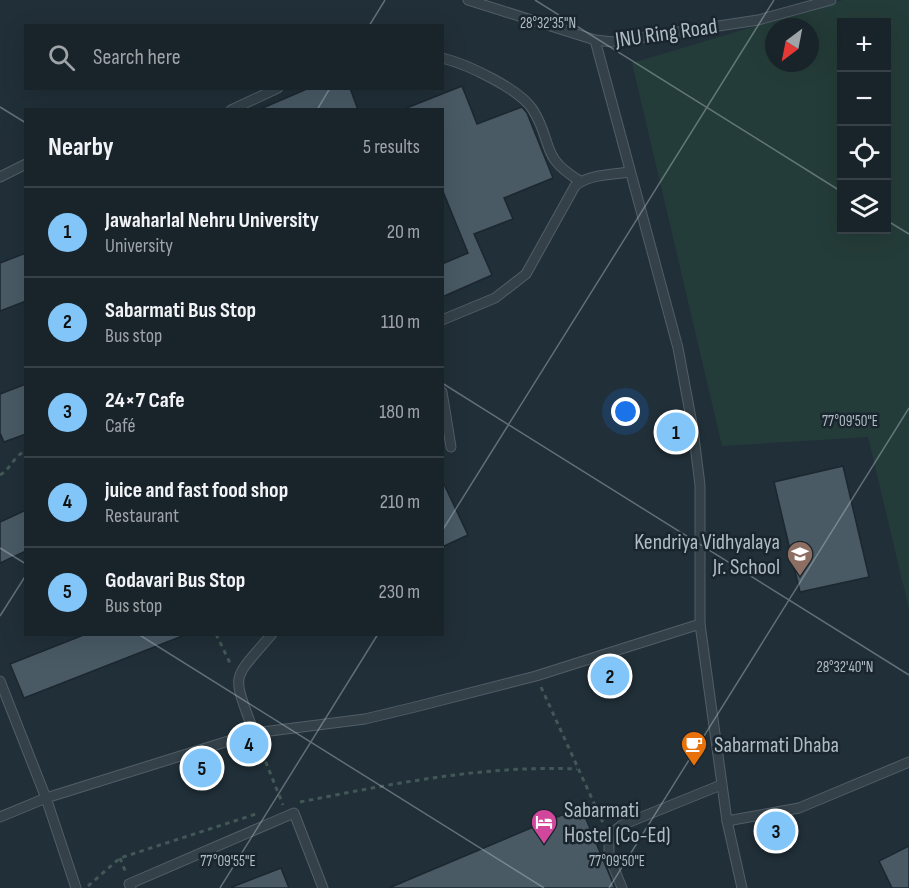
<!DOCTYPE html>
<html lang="en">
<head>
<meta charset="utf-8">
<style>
	:root { --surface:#19232a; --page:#262f36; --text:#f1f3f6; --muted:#9fa4a8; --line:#374047; --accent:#82c5f8 }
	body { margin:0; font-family:"Sofia Sans Condensed",sans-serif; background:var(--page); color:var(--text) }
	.controls { position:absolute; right:18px; top:18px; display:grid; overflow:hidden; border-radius:0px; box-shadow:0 6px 24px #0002 }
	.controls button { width:54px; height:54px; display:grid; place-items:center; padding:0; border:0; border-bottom:2px solid var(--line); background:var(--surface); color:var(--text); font:30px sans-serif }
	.compass { position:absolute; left:765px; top:18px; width:54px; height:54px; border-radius:50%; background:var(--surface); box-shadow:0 6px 24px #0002; rotate:212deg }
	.you { position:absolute; left:626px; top:412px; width:21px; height:21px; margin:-15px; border:4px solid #fff; border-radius:50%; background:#1a73e8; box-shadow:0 0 0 9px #1a73e833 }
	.badge { display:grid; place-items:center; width:39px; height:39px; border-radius:50%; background:var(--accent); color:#111; font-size:20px; font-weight:700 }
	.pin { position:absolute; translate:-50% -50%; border:3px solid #fff; box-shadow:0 2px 6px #0006 }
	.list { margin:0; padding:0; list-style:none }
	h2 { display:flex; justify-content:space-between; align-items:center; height:78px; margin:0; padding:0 24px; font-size:26px }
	h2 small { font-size:20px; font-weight:400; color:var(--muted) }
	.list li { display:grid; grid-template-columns:39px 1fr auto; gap:18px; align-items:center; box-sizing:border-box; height:90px; padding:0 24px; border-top:2px solid var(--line) }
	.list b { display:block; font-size:22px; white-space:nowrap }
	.list p { margin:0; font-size:20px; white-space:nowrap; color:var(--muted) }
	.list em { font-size:20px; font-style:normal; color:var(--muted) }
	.icon { flex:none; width:33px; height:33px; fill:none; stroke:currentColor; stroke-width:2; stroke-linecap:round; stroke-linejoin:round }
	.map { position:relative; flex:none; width:909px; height:888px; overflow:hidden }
	.search { position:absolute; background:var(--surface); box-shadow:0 6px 24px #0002; left:24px; top:24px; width:420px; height:66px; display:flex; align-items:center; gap:15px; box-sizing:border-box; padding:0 21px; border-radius:0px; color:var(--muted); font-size:22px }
	.panel { position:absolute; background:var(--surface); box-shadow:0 6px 24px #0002; left:24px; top:108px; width:420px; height:528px; border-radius:0px }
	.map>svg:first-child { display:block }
	.green { fill:#243c39; fill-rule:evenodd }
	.building { fill:#495a65; stroke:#1c272f; stroke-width:1.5 }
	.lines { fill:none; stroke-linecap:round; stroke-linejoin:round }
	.service-casing { stroke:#525e67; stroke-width:11 }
	.path { stroke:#425857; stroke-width:3; stroke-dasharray:4.5 4.5; stroke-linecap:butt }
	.service { stroke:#344149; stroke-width:9 }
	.ticks { fill:none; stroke:#afbcc5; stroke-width:1.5; stroke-opacity:0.45 }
	.labels { text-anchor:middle; stroke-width:5; stroke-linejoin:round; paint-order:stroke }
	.street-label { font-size:22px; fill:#afbcc5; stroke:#1a252d }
	.poi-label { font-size:22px; fill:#afbcc5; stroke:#1a252d; text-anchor:start }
	.ticks-label { font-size:15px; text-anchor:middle; fill:#afbcc5; stroke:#1a252d; stroke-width:5; stroke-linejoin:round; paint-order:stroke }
</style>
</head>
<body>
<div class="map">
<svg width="909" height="888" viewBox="0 0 909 888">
	<rect width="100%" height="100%" fill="#212f38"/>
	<path class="green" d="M843 0H909V609L868 437 722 446 632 63ZM842 22H886V230H842ZM774 27H810V63H774Z"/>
	<g class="building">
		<polygon points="462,86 477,124 522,107 527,113 553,178 504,198 513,219 474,234 492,275 442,297 442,264 468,253 442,189 442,110 404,109"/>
		<polygon points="309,88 350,88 358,110 258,110"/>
		<polygon points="26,253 26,301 0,311 0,263"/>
		<polygon points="26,384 26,434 4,442 0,433 0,394"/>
		<polygon points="843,466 869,577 800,592 774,482"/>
		<polygon points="442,480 468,535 442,547"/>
		<polygon points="26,510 26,551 0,563 0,522"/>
		<polygon points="86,634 185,634 185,635 24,698 10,664"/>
		<polygon points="581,807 615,888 389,888"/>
		<polygon points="909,846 909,888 892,888 879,861"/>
		<polygon points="281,868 289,888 233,888 232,887"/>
	</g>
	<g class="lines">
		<g class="service-casing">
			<g id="service">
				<polyline points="468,0 595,40 613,42 758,20 831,0"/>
				<polyline points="595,40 678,348 693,429 700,485 700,624 727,821 742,888"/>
				<path d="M442 58C467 64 520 89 533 110 554 144 539 156 580 181"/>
				<polyline points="231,110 278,88"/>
				<polyline points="0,177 26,164"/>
				<path d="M442 320 495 298 526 274 575 186C589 174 611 175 629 172"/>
				<polyline points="442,392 451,447"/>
				<polyline points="0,681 46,798 76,888"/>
				<path d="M254 733C232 671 230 683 272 634"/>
				<polyline points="0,817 46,798 254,733 365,719 415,707 536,676 700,624"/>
				<polyline points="727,821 799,808 909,762"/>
				<polyline points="131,888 129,884 294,813 323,888"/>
				<polyline points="622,888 609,856 609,835 622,825 721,785"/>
			</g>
		</g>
		<g class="path">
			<path d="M0 475C11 469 14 455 26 451"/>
			<polyline points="216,634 231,665"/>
			<polyline points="541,687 604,825"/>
			<polyline points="259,745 283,805"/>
			<path d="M300 802C391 784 484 765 577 769"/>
			<polyline points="120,858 126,873"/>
			<polyline points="88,886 120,858 256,814"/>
		</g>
		<use href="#service" class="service"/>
	</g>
	<path class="ticks" d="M535 0 842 192M369 26 385 0M0 107 26 123M317 110 330 88M886 220 909 234M442 383 909 675M442 531 774 0M0 548 26 564M0 616 26 575M138 634 544 888M220 888 378 634M609 888 909 408"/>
	<defs>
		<g id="school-pin" transform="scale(1.35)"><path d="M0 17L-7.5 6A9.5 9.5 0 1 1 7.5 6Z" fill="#8d6e63" stroke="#1a252d"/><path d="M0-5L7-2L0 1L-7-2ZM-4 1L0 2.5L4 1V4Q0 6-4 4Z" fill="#fff"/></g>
		<g id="cafe-pin" transform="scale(1.35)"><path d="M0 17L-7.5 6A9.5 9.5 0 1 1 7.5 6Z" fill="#e8710a" stroke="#1a252d"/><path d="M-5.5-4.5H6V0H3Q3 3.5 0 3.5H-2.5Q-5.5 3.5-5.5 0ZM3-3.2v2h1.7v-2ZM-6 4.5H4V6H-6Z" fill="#fff"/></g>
		<g id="hotel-pin" transform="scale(1.35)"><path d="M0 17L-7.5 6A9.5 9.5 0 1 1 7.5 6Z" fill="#d1479c" stroke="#1a252d"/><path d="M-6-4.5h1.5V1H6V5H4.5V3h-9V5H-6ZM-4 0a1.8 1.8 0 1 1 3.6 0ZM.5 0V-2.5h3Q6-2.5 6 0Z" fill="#fff"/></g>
	</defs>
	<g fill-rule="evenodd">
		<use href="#school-pin" x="800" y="554"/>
		<use href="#cafe-pin" x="694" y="744"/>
		<use href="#hotel-pin" x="544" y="822"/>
	</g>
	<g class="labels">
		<g class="street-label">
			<text transform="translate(666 32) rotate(-8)" y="8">JNU Ring Road</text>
		</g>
		<g class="poi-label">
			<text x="780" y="549" text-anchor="end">Kendriya Vidhyalaya<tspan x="780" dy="25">Jr. School</tspan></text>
			<text x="714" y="752">Sabarmati Dhaba</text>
			<text x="564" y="817">Sabarmati<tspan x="564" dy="25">Hostel (Co-Ed)</tspan></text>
		</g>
	</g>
	<g class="ticks-label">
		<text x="548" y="28">28°32'35"N</text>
		<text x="850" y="426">77°09'50"E</text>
		<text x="845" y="672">28°32'40"N</text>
		<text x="228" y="866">77°09'55"E</text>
		<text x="617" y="866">77°09'50"E</text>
	</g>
</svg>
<div class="controls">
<button>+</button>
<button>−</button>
<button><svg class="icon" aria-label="locate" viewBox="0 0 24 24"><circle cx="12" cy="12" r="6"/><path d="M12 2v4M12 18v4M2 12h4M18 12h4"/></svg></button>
<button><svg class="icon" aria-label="layers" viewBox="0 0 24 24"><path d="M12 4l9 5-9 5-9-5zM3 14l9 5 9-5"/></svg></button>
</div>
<svg class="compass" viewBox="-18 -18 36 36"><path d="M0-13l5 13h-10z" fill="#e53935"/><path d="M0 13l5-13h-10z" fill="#9fa4a8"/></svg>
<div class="you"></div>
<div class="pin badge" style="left:676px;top:432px">1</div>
<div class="pin badge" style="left:610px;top:676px">2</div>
<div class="pin badge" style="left:776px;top:831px">3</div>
<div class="pin badge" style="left:249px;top:744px">4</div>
<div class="pin badge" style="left:202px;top:768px">5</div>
<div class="search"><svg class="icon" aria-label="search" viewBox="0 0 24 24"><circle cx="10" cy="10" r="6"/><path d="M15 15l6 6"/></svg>Search here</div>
<section class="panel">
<h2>Nearby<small>5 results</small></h2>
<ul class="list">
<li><span class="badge">1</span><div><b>Jawaharlal Nehru University</b><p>University</p></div><em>20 m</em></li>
<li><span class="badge">2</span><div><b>Sabarmati Bus Stop</b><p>Bus stop</p></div><em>110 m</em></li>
<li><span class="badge">3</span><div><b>24×7 Cafe</b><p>Café</p></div><em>180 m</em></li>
<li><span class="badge">4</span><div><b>juice and fast food shop</b><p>Restaurant</p></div><em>210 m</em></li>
<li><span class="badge">5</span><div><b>Godavari Bus Stop</b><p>Bus stop</p></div><em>230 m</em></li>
</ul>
</section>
</div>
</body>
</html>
